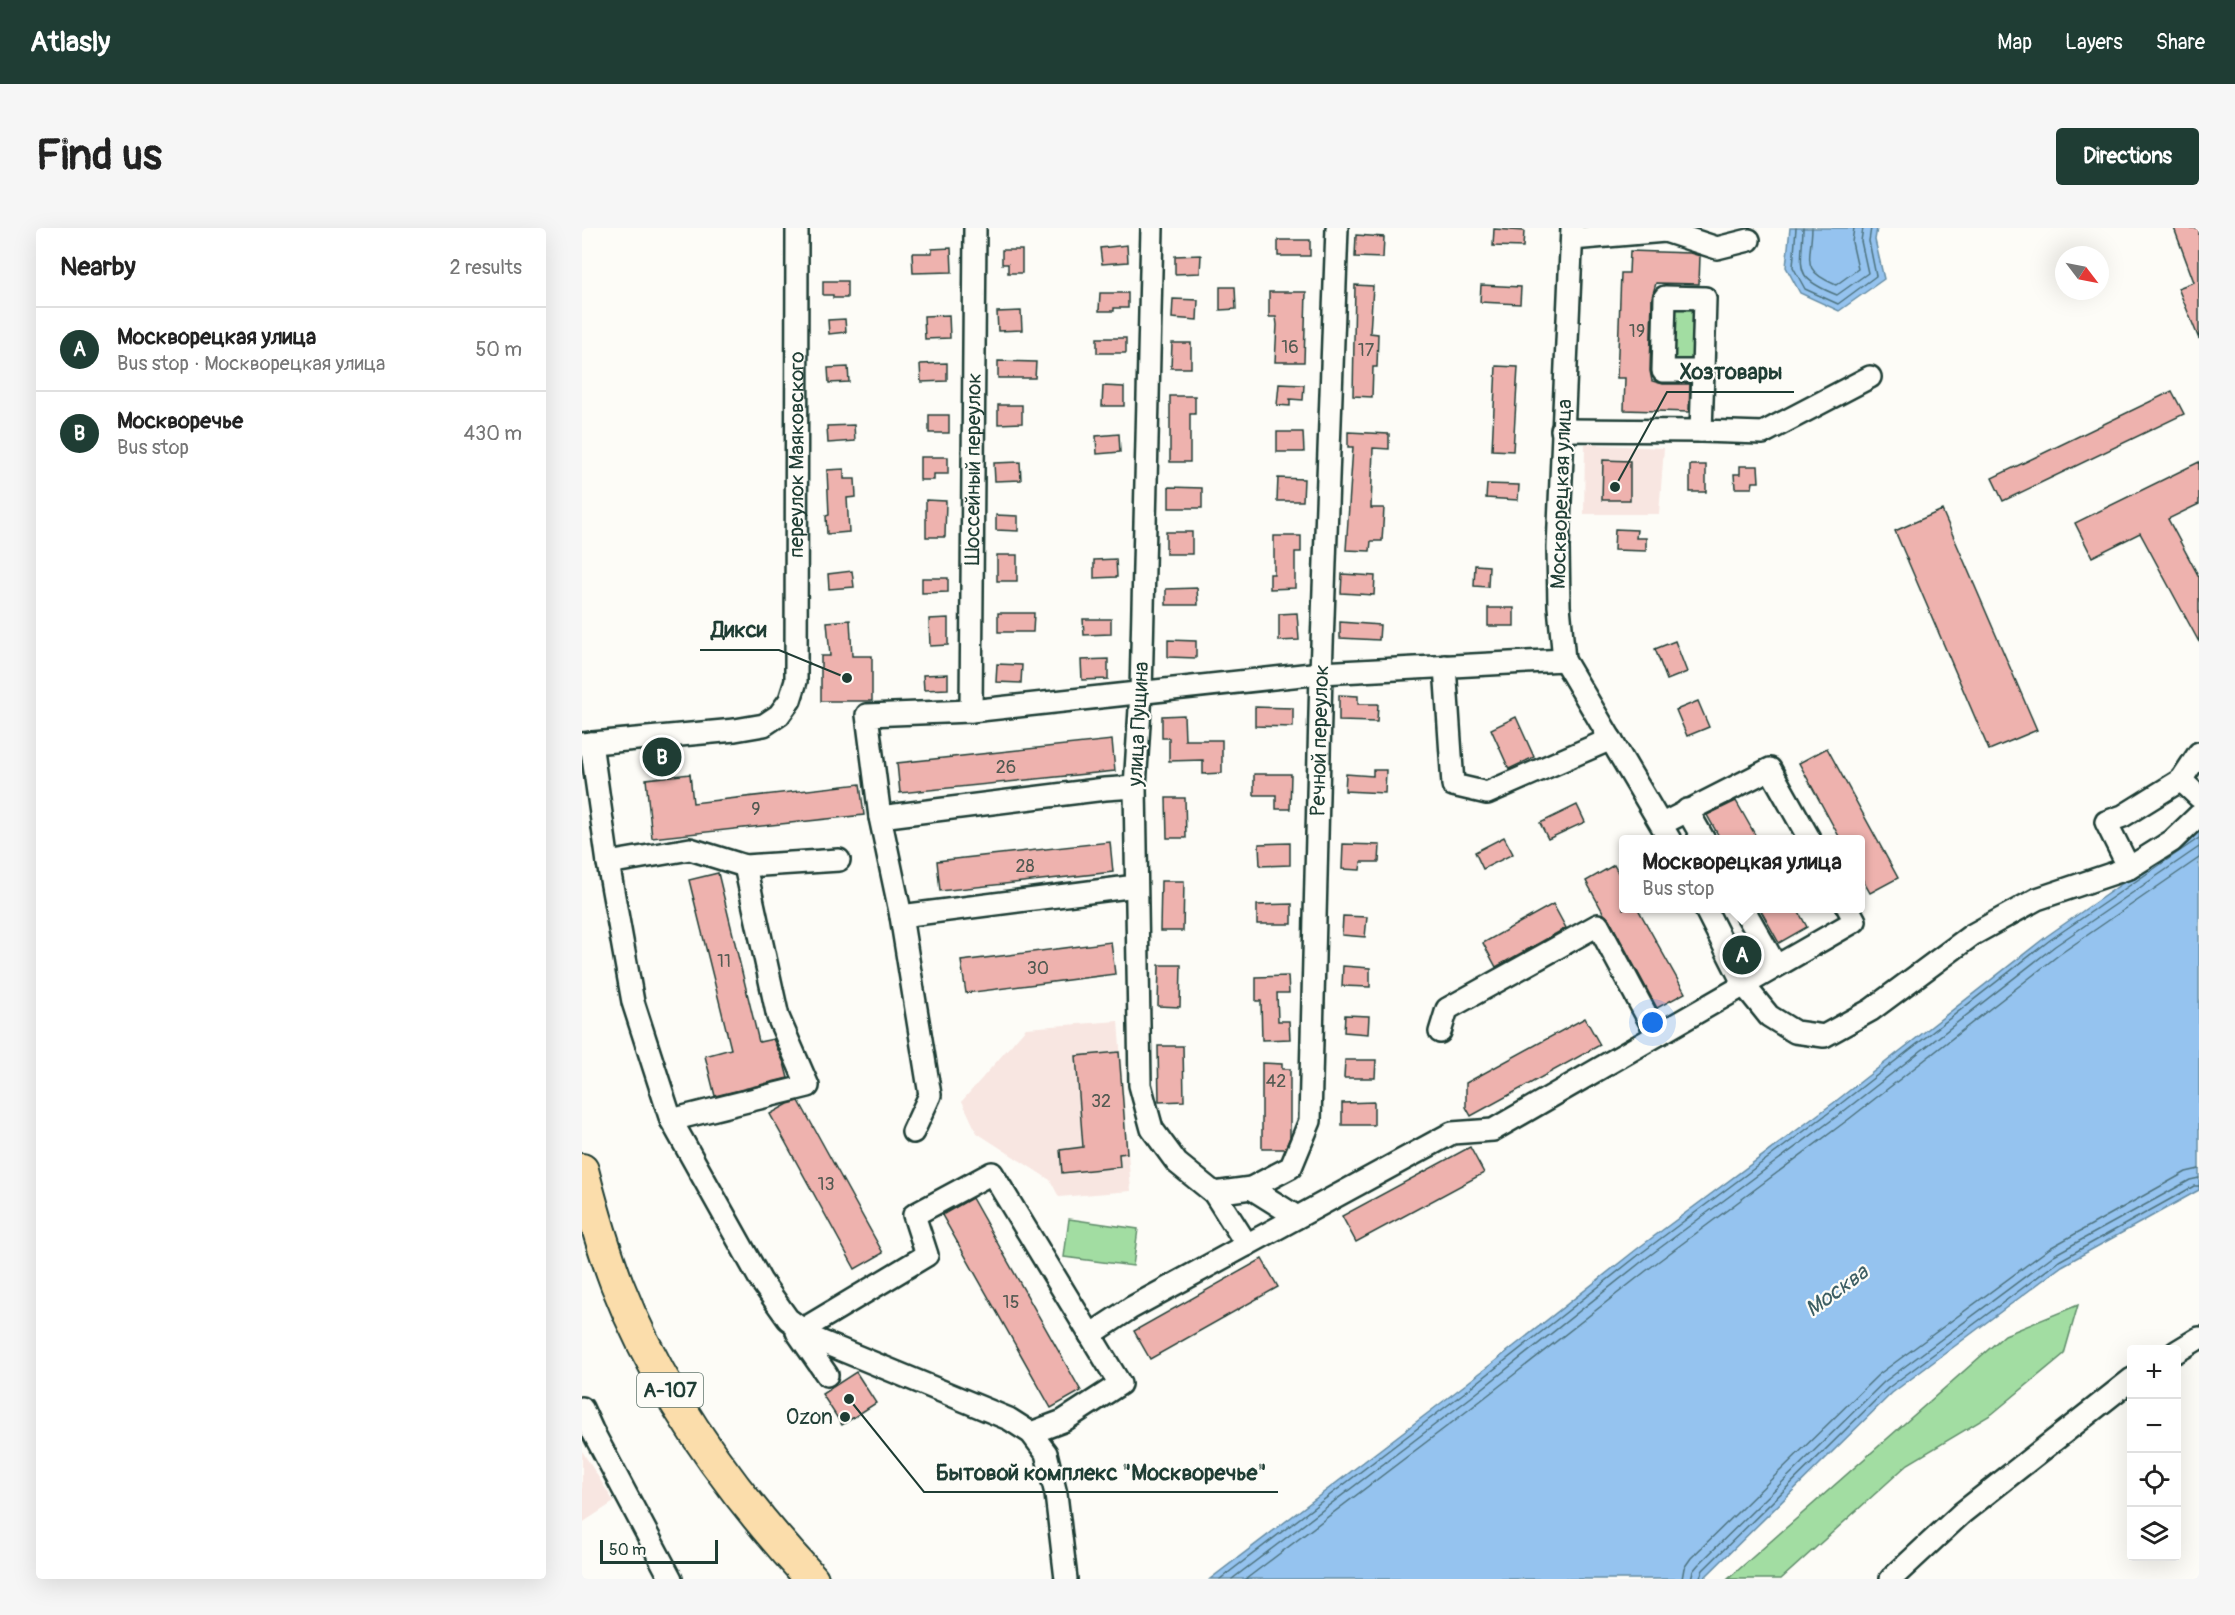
<!DOCTYPE html>
<html lang="en">
<head>
<meta charset="utf-8">
<style>
	:root { --surface:#fff; --page:#f6f6f6; --text:#222; --muted:#767676; --line:#e0e0e0; --accent:#1f3d34 }
	body { margin:0; font-family:Pangolin,sans-serif; background:var(--page); color:var(--text) }
	.controls { position:absolute; right:18px; bottom:18px; display:grid; overflow:hidden; border-radius:6px; box-shadow:0 6px 24px #0002 }
	.controls button { width:54px; height:54px; display:grid; place-items:center; padding:0; border:0; border-bottom:2px solid var(--line); background:var(--surface); color:var(--text); font:30px sans-serif }
	.compass { position:absolute; left:1473px; top:18px; width:54px; height:54px; border-radius:50%; background:var(--surface); box-shadow:0 6px 24px #0002; rotate:122deg }
	.scale { position:absolute; left:18px; bottom:15px; width:118px; box-sizing:border-box; padding-left:6px; border:3px solid #1f3d34; border-top:0; font-size:16px; line-height:21px; white-space:nowrap; color:#1f3d34; -webkit-text-stroke:4px #fdfcf7; paint-order:stroke }
	.you { position:absolute; left:1071px; top:795px; width:21px; height:21px; margin:-15px; border:4px solid #fff; border-radius:50%; background:#1a73e8; box-shadow:0 0 0 9px #1a73e833 }
	.badge { display:grid; place-items:center; width:39px; height:39px; border-radius:50%; background:var(--accent); color:#fff; font-size:20px; font-weight:700 }
	.pin { position:absolute; translate:-50% -50%; border:3px solid #fff; box-shadow:0 2px 6px #0006 }
	.popup { position:absolute; left:1037px; top:607px; width:246px; height:78px; box-sizing:border-box; display:grid; place-content:center; border-radius:6px; background:var(--surface); filter:drop-shadow(0 2px 4px #0005); font-size:20px; white-space:nowrap; color:var(--muted) }
	.popup b { font-size:22px; color:var(--text) }
	.popup::after { content:''; position:absolute; left:50%; top:100%; margin-left:-12px; border:12px solid transparent; border-top-color:var(--surface) }
	.list { margin:0; padding:0; list-style:none }
	h2 { display:flex; justify-content:space-between; align-items:center; height:78px; margin:0; padding:0 24px; font-size:26px }
	h2 small { font-size:20px; font-weight:400; color:var(--muted) }
	.list li { display:grid; grid-template-columns:39px 1fr auto; gap:18px; align-items:center; box-sizing:border-box; height:84px; padding:0 24px; border-top:2px solid var(--line) }
	.list b { display:block; font-size:22px; white-space:nowrap }
	.list p { margin:0; font-size:20px; white-space:nowrap; color:var(--muted) }
	.list em { font-size:20px; font-style:normal; color:var(--muted) }
	.icon { flex:none; width:33px; height:33px; fill:none; stroke:currentColor; stroke-width:2; stroke-linecap:round; stroke-linejoin:round }
	.map { position:relative; flex:none; width:1617px; height:1351px; overflow:hidden; border-radius:6px }
	header { display:flex; align-items:center; gap:36px; box-sizing:border-box; height:84px; padding:0 30px; background:var(--accent); color:#fff }
	header strong { font-size:28px }
	nav { display:flex; gap:33px; margin-inline-start:auto; font-size:21px }
	.intro { display:flex; align-items:center; justify-content:space-between; box-sizing:border-box; height:144px; padding:0 36px }
	h1 { margin:0; font-size:42px }
	.button { padding:15px 27px; border-radius:6px; background:var(--accent); color:#fff; font-size:21px; font-weight:700 }
	main { display:flex; gap:36px; padding:0 36px }
	aside { flex:1; background:var(--surface); border-radius:6px; box-shadow:0 6px 24px #0002 }
	.map>svg:first-child { display:block }
	.built { fill:#f8e6e1 }
	.green { fill:#a2dda2; stroke:#608d6b; stroke-width:1.5 }
	.water { fill:#95c3ef; stroke:#668da4; stroke-width:1.5 }
	.lines { fill:none; stroke-linecap:round; stroke-linejoin:round }
	.shore { stroke:#4e737f; stroke-width:1.5 }
	.building { fill:#eeb2ae; stroke:#1f3d34; stroke-width:1.5 }
	.minor-casing { stroke:#1f3d34; stroke-width:26 }
	.highway-casing { stroke:#1f3d34; stroke-width:36 }
	.minor { stroke:#fdfcf7; stroke-width:21 }
	.highway { stroke:#fbddab; stroke-width:32 }
	.poi-dot { fill:#1f3d34; stroke:#fdfcf7; stroke-width:2 }
	.labels { text-anchor:middle; stroke-width:4.5; stroke-linejoin:round; paint-order:stroke }
	.number-label { font-size:18px; fill:#535a52 }
	.shield { fill:#fdfcf7; stroke:#62766e; stroke-width:1.5 }
	.shield-label { font-size:20px; font-weight:bold; fill:#1f3d34 }
	.street-label { font-size:21px; fill:#1f3d34; stroke:#fdfcf7 }
	.poi-label { font-size:21px; fill:#1f3d34; stroke:#fdfcf7; text-anchor:end }
	.water-label { font-size:22px; font-style:italic; fill:#3c5e63; stroke:#fdfcf7 }
	.leader { fill:none; stroke:#1f3d34; stroke-width:2 }
	.callout-dot { fill:#1f3d34; stroke:#fdfcf7; stroke-width:2 }
	.callout-label { font-size:22px; text-anchor:middle; font-weight:bold; fill:#1f3d34; stroke:#fdfcf7; stroke-width:4.5; stroke-linejoin:round; paint-order:stroke }
</style>
</head>
<body>
<header>
<strong>Atlasly</strong>
<nav><a>Map</a><a>Layers</a><a>Share</a></nav>
</header>
<div class="intro"><h1>Find us</h1><a class="button">Directions</a></div>
<main>
<aside>
<h2>Nearby<small>2 results</small></h2>
<ul class="list">
<li><span class="badge">A</span><div><b>Москворецкая улица</b><p>Bus stop · Москворецкая улица</p></div><em>50 m</em></li>
<li><span class="badge">B</span><div><b>Москворечье</b><p>Bus stop</p></div><em>430 m</em></li>
</ul>
</aside>
<div class="map">
<svg width="1617" height="1351" viewBox="0 0 1617 1351">
	<rect width="100%" height="100%" fill="#fdfcf7"/>
	<filter id="ink" filterUnits="userSpaceOnUse"><feTurbulence type="fractalNoise" baseFrequency=".0167" numOctaves="2"/><feDisplacementMap in="SourceGraphic" scale="12" xChannelSelector="R" yChannelSelector="G"/><feConvolveMatrix kernelMatrix="1 2 1 2 8 2 1 2 1" color-interpolation-filters="sRGB"/></filter>
	<g filter="url(#ink)">
		<g class="built">
			<polygon points="1003,216 1082,220 1077,286 1002,286"/>
			<polygon points="536,793 549,963 477,969 468,952 395,905 380,873 444,800"/>
			<polygon points="0,1223 32,1274 0,1295"/>
		</g>
		<g class="green">
			<polygon points="1088,77 1114,79 1111,138 1085,137"/>
			<polygon points="487,991 556,1001 551,1038 482,1029"/>
			<polygon points="1496,1077 1482,1126 1410,1186 1326,1236 1199,1351 1146,1351 1423,1107"/>
		</g>
		<g class="water">
			<polygon points="1208,0 1295,0 1293,12 1302,51 1257,83 1218,65 1204,39"/>
			<polygon points="1617,602 1617,962 1480,1038 1310,1165 1121,1351 628,1351 884,1156 1055,1021 1254,873 1465,708"/>
		</g>
		<g class="lines">
			<g class="shore">
				<polyline points="1214,0 1211,39 1223,61 1256,76 1294,48 1287,13 1289,0"/>
				<path d="M1221 0C1220 42 1210 49 1255 67L1286 45 1279 13 1281 0"/>
				<path d="M1230 0C1229 33 1218 42 1254 57L1276 41 1270 14 1272 0"/>
				<polyline points="638,1351 887,1161 1058,1026 1257,877 1468,712 1617,610"/>
				<polyline points="650,1351 892,1167 1063,1031 1262,883 1473,718 1617,619"/>
				<polyline points="664,1351 897,1174 1069,1039 1267,891 1478,726 1617,630"/>
				<polyline points="1100,1351 1102,1340 1109,1330 1296,1147 1468,1020 1604,944 1617,941"/>
				<polyline points="1109,1351 1111,1343 1116,1337 1302,1154 1472,1027 1608,952 1617,950"/>
				<polyline points="1117,1351 1121,1342 1306,1160 1477,1033 1612,958 1617,958"/>
			</g>
		</g>
		<g class="building">
			<polygon points="1592,0 1617,0 1617,111 1596,60 1612,54"/>
			<polygon points="912,1 942,3 941,19 911,18"/>
			<polygon points="774,7 802,9 801,30 773,29"/>
			<rect x="696" y="12" width="32" height="16"/>
			<polygon points="545,17 546,34 520,36 518,20"/>
			<polygon points="369,20 370,44 331,45 330,25 350,25 350,21"/>
			<polygon points="420,22 440,22 440,45 426,45 426,36 420,36"/>
			<polygon points="1048,23 1108,25 1118,28 1117,56 1074,55 1070,69 1068,143 1070,153 1081,156 1108,156 1107,184 1042,182 1043,150 1035,150 1039,45 1047,45"/>
			<polygon points="619,27 618,45 593,46 593,28"/>
			<polygon points="241,53 265,53 265,70 251,70 251,67 241,67"/>
			<polygon points="773,57 791,58 788,105 796,106 795,139 791,139 790,169 771,168"/>
			<polygon points="899,57 939,59 938,76 898,74"/>
			<polygon points="638,59 653,59 654,81 638,82"/>
			<polygon points="687,64 724,64 722,134 693,134 695,97 694,89 687,89"/>
			<polygon points="518,65 546,65 546,80 532,80 532,83 517,83"/>
			<polygon points="591,71 616,72 615,92 590,90"/>
			<polygon points="439,83 440,102 416,103 415,84"/>
			<polygon points="367,87 368,110 343,111 342,88"/>
			<polygon points="263,91 264,104 247,106 246,92"/>
			<rect x="515" y="110" width="29" height="15"/>
			<polygon points="590,115 609,115 609,140 589,140"/>
			<polygon points="416,133 454,134 453,150 416,150"/>
			<polygon points="365,135 365,153 339,154 338,136"/>
			<polygon points="914,138 936,139 931,223 910,222"/>
			<polygon points="266,139 267,154 247,155 246,140"/>
			<polygon points="697,156 722,157 721,172 708,171 708,178 695,177"/>
			<polygon points="521,158 542,159 542,178 520,178"/>
			<polygon points="1590,163 1602,186 1421,273 1410,250"/>
			<polygon points="588,168 613,168 613,186 608,186 608,234 588,234"/>
			<polygon points="416,177 440,177 440,195 416,196"/>
			<rect x="347" y="187" width="20" height="18"/>
			<polygon points="272,197 273,213 246,215 245,198"/>
			<polygon points="695,204 721,204 722,224 695,224"/>
			<polygon points="766,204 807,206 807,221 791,220 789,280 802,280 800,313 789,313 788,323 764,322 771,219 766,219"/>
			<polygon points="537,206 538,224 515,226 514,208"/>
			<polygon points="338,229 366,229 366,246 352,246 352,252 338,252"/>
			<polygon points="1021,232 1048,233 1048,272 1020,272"/>
			<polygon points="438,234 439,252 413,253 412,235"/>
			<polygon points="1617,234 1617,276 1586,291 1617,349 1617,414 1558,305 1510,329 1493,295"/>
			<rect x="1108" y="237" width="16" height="27"/>
			<polygon points="1158,238 1176,238 1177,254 1171,254 1170,260 1153,260 1152,246 1158,246"/>
			<polygon points="262,241 262,251 273,251 274,269 265,270 267,304 245,306 244,288 247,287 245,242"/>
			<polygon points="696,250 722,251 721,273 695,273"/>
			<polygon points="905,256 937,257 936,272 904,270"/>
			<polygon points="587,259 620,260 620,280 587,280"/>
			<polygon points="344,272 364,273 363,309 344,309"/>
			<polygon points="1360,282 1455,502 1407,522 1313,303"/>
			<polygon points="414,287 436,288 436,303 414,302"/>
			<polygon points="1033,301 1055,302 1054,310 1064,310 1064,323 1032,322"/>
			<rect x="584" y="304" width="26" height="22"/>
			<polygon points="692,308 719,308 719,324 713,324 713,360 688,361 688,346 692,346"/>
			<rect x="415" y="327" width="20" height="26"/>
			<polygon points="534,331 535,349 512,350 512,332"/>
			<polygon points="893,337 907,338 906,359 892,358"/>
			<polygon points="270,343 272,359 247,361 246,346"/>
			<polygon points="760,346 793,348 792,367 759,365"/>
			<polygon points="340,350 366,350 366,364 340,365"/>
			<polygon points="615,360 616,377 584,377 584,361"/>
			<rect x="906" y="380" width="26" height="18"/>
			<polygon points="416,385 452,385 451,404 416,404"/>
			<polygon points="715,385 717,412 697,413 697,386"/>
			<polygon points="366,390 366,417 348,418 347,391"/>
			<polygon points="501,391 529,391 529,406 502,407"/>
			<polygon points="268,392 270,428 290,428 290,473 239,473 239,428 248,428 245,394"/>
			<polygon points="758,394 798,397 797,412 758,410"/>
			<polygon points="586,412 614,413 614,430 586,429"/>
			<polygon points="1093,413 1105,444 1085,452 1073,421"/>
			<polygon points="526,431 526,451 500,452 499,432"/>
			<polygon points="415,436 440,437 439,455 414,454"/>
			<polygon points="366,446 366,461 342,462 341,447"/>
			<polygon points="757,467 776,468 776,476 796,476 795,494 757,493"/>
			<polygon points="1116,473 1127,499 1105,508 1094,482"/>
			<polygon points="673,479 711,480 711,499 673,498"/>
			<polygon points="602,487 603,512 640,512 640,545 621,546 621,532 587,533 587,510 580,510 580,488"/>
			<polygon points="934,489 952,529 927,541 909,501"/>
			<polygon points="530,512 533,543 318,565 315,535"/>
			<polygon points="1245,520 1316,650 1288,665 1278,647 1278,612 1259,612 1217,535"/>
			<polygon points="791,542 804,542 803,565 763,563 764,546 791,548"/>
			<polygon points="108,546 111,575 278,556 282,587 70,610 64,551"/>
			<polygon points="672,546 709,546 708,581 694,581 694,567 672,567"/>
			<polygon points="584,570 603,570 604,610 585,610"/>
			<polygon points="1154,573 1176,612 1139,612 1125,587"/>
			<polygon points="995,577 1003,594 966,611 958,595"/>
			<polygon points="922,609 931,626 901,641 893,624"/>
			<polygon points="528,614 531,644 358,663 355,633"/>
			<polygon points="708,615 708,637 678,638 677,616"/>
			<polygon points="761,616 798,617 797,634 779,634 778,642 760,641"/>
			<polygon points="1032,637 1041,654 1041,681 1056,681 1103,765 1075,780 1027,691 1022,686 1004,653"/>
			<polygon points="136,645 177,814 191,811 202,835 206,850 133,868 123,828 149,821 107,652"/>
			<polygon points="579,653 602,653 601,703 578,703"/>
			<polygon points="710,676 710,696 675,696 675,677"/>
			<polygon points="971,676 984,700 914,739 901,715"/>
			<polygon points="1178,681 1215,681 1225,699 1197,715"/>
			<polygon points="761,688 785,689 783,709 760,707"/>
			<polygon points="529,714 533,746 384,765 379,733"/>
			<polygon points="577,737 599,737 598,779 576,778"/>
			<polygon points="761,738 788,740 788,759 760,758"/>
			<polygon points="706,748 707,765 695,765 696,793 707,793 708,811 680,812 679,773 674,773 674,749"/>
			<polygon points="763,787 787,788 786,806 762,804"/>
			<polygon points="1003,790 1018,817 889,888 884,879 884,855"/>
			<polygon points="576,818 601,818 602,873 577,874"/>
			<polygon points="537,824 545,925 537,926 538,939 480,945 478,922 501,919 494,828"/>
			<polygon points="763,832 794,832 793,850 762,850"/>
			<polygon points="680,835 700,836 700,841 708,841 708,909 703,921 680,921"/>
			<polygon points="217,873 301,1025 273,1041 188,886 206,876"/>
			<polygon points="792,874 792,897 760,897 760,875"/>
			<polygon points="888,919 902,945 774,1014 760,988"/>
			<polygon points="390,970 499,1163 469,1180 360,987"/>
			<polygon points="680,1031 696,1059 568,1131 552,1103"/>
			<polygon points="274,1144 294,1175 260,1197 240,1166"/>
		</g>
		<g class="lines">
			<g class="minor-casing">
				<g id="minor">
					<polyline points="570,0 559,465 553,559 558,857 570,901 595,935 632,965 665,1017"/>
					<polyline points="990,0 976,320 977,378 982,432 1088,612"/>
					<polyline points="1083,3 1135,20 1167,12"/>
					<polyline points="990,11 1083,3 1083,0"/>
					<polyline points="980,202 1119,203 1121,143 1081,143 1083,69 1123,70 1121,143"/>
					<polyline points="1119,203 1181,205 1288,149"/>
					<polyline points="863,438 871,557 905,565 1029,511"/>
					<path id="s1" d="M389 483 393 0"/>
					<polyline points="9,515 26,635 51,774 89,892 179,1053 206,1091 233,1111 427,1191 449,1205 464,1225 474,1266 484,1351"/>
					<path id="s2" d="M0 516 153 502 182 497 197 487 208 472 214 453 215 0"/>
					<polyline points="1599,552 1617,525"/>
					<polyline points="553,559 523,561 298,589 285,487 389,483 739,445 982,432"/>
					<polyline points="1105,582 1122,612"/>
					<polyline points="298,589 319,688 348,867 331,904"/>
					<polyline points="1080,596 1188,541 1228,612"/>
					<polyline points="26,635 108,621 163,638 257,632"/>
					<polyline points="1547,640 1524,594 1541,588 1599,552 1617,569"/>
					<polyline points="1123,680 1162,757 1187,788 1213,804 1242,808 1289,782 1390,707 1455,671 1547,640 1590,613 1617,587"/>
					<polyline points="1161,680 1194,738"/>
					<polyline points="319,688 554,658"/>
					<polyline points="858,804 865,781 1016,697 1075,807"/>
					<polyline points="89,892 226,858 196,789 163,638"/>
					<polyline points="669,960 715,989"/>
					<path id="s3" d="M632 965 669 960 709 939 728 893 739 445 755 0"/>
					<polyline points="220,1102 345,1027 332,987 410,945 538,1156 481,1193 449,1205"/>
					<polyline points="215,1104 245,1147"/>
					<polyline points="508,1107 549,1080 870,905 911,902 1273,693 1266,680"/>
					<polyline points="1594,1124 1617,1110"/>
					<polyline points="0,1180 10,1202 89,1351"/>
					<polyline points="1309,1351 1380,1285 1550,1151"/>
				</g>
			</g>
			<g class="highway-casing">
				<path id="highway" d="M0 942C10 981 21 1019 35 1056 78 1166 150 1265 230 1351"/>
			</g>
			<use href="#minor" class="minor"/>
			<use href="#highway" class="highway"/>
		</g>
	</g>
	<circle class="poi-dot" cx="263" cy="1189" r="6"/>
	<g class="labels">
		<g class="number-label">
			<text x="1055" y="109">19</text>
			<text x="708" y="125">16</text>
			<text x="784" y="128">17</text>
			<text x="424" y="545">26</text>
			<text x="174" y="587">9</text>
			<text x="443" y="644">28</text>
			<text x="142" y="739">11</text>
			<text x="456" y="746">30</text>
			<text x="694" y="859">42</text>
			<text x="519" y="879">32</text>
			<text x="244" y="962">13</text>
			<text x="429" y="1080">15</text>
		</g>
		<rect class="shield" x="55" y="1145" width="66" height="34" rx="4.5"/>
		<g class="shield-label">
			<text x="88" y="1169">А-107</text>
		</g>
		<g class="street-label">
			<text dy="7" stroke="none"><textPath href="#s2" startOffset="466">переулок Маяковского</textPath></text>
			<text dy="7" stroke="none"><textPath href="#s1" startOffset="242">Шоссейный переулок</textPath></text>
			<text transform="translate(979 266) rotate(-88)" y="7">Москворецкая улица</text>
			<text transform="translate(556 496) rotate(-87)" y="7">улица Пущина</text>
			<text dy="7" stroke="none"><textPath href="#s3" startOffset="513">Речной переулок</textPath></text>
		</g>
		<g class="poi-label">
			<text x="251" y="1196">Ozon</text>
		</g>
		<g class="water-label">
			<text transform="translate(1254 1062) rotate(-36)" y="8">Москва</text>
		</g>
	</g>
	<path class="leader" d="M1033 259L1085 164H1212M265 450L197 422H118M267 1171L342 1264H696"/>
	<g class="callout-dot">
		<circle cx="1033" cy="259" r="6"/>
		<circle cx="265" cy="450" r="6"/>
		<circle cx="267" cy="1171" r="6"/>
	</g>
	<g class="callout-label">
		<text x="1149" y="151">Хозтовары</text>
		<text x="157" y="409">Дикси</text>
		<text x="519" y="1252">Бытовой комплекс "Москворечье"</text>
	</g>
</svg>
<div class="controls">
<button>+</button>
<button>−</button>
<button><svg class="icon" aria-label="locate" viewBox="0 0 24 24"><circle cx="12" cy="12" r="6"/><path d="M12 2v4M12 18v4M2 12h4M18 12h4"/></svg></button>
<button><svg class="icon" aria-label="layers" viewBox="0 0 24 24"><path d="M12 4l9 5-9 5-9-5zM3 14l9 5 9-5"/></svg></button>
</div>
<svg class="compass" viewBox="-18 -18 36 36"><path d="M0-13l5 13h-10z" fill="#e53935"/><path d="M0 13l5-13h-10z" fill="#767676"/></svg>
<div class="scale">50 m</div>
<div class="you"></div>
<div class="pin badge" style="left:1160px;top:727px">A</div>
<div class="popup"><b>Москворецкая улица</b>Bus stop</div>
<div class="pin badge" style="left:80px;top:529px">B</div>
</div>
</main>
</body>
</html>
